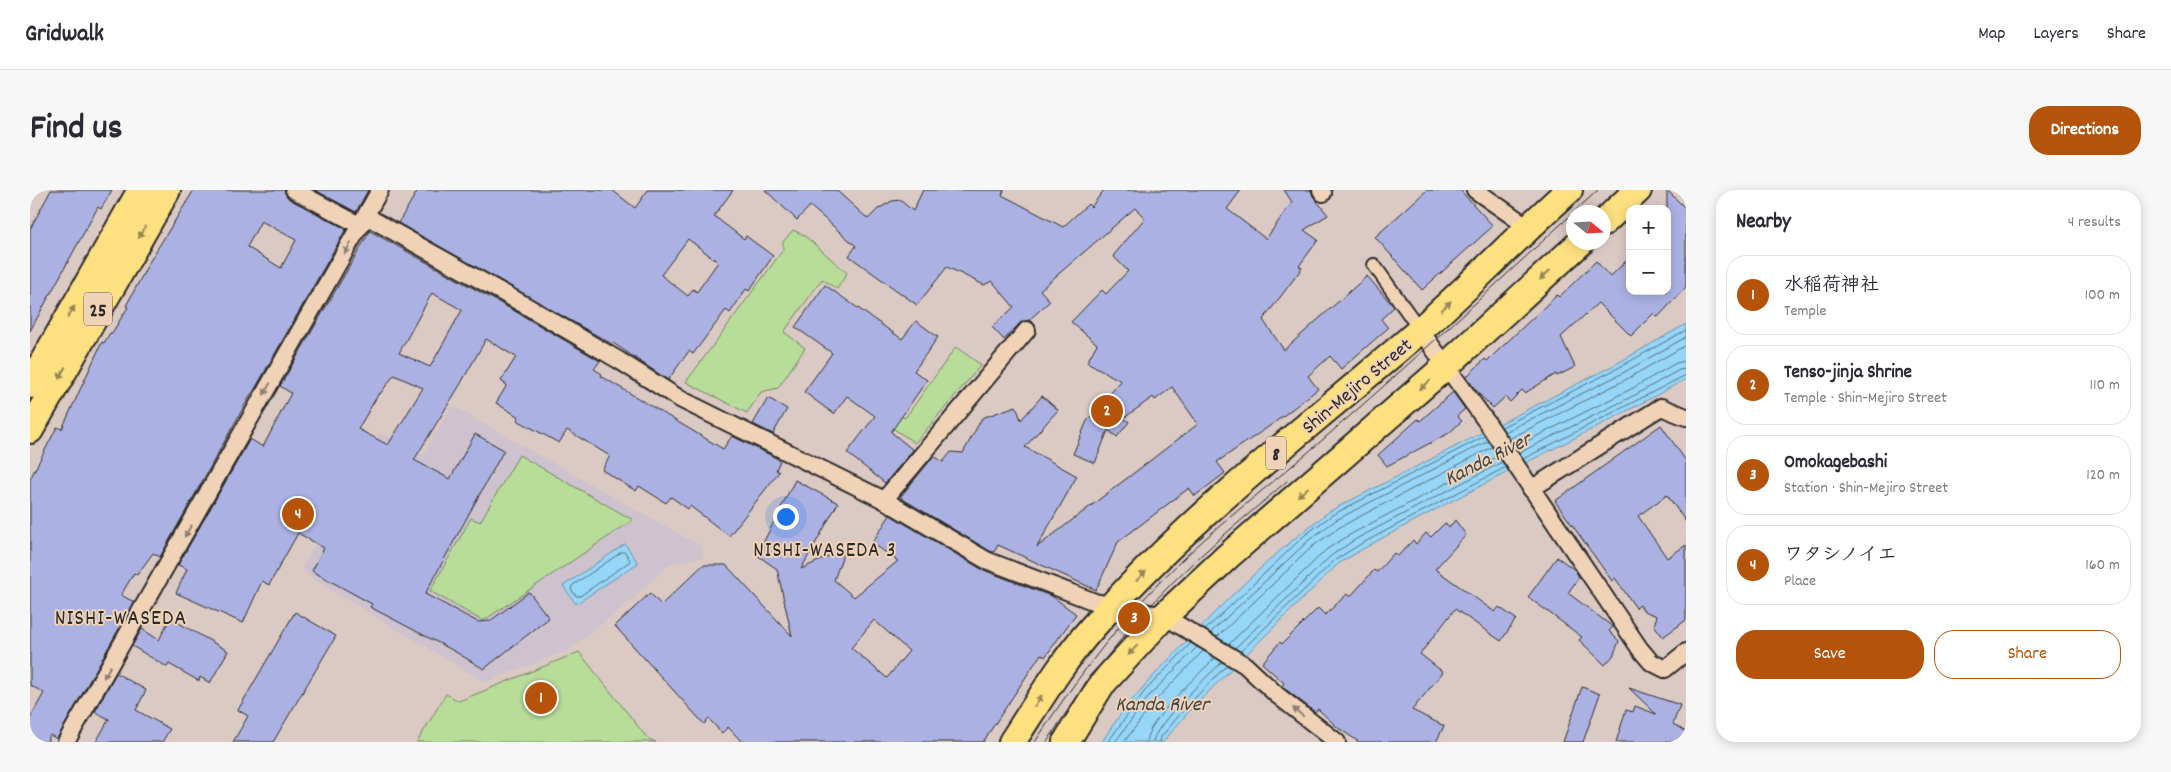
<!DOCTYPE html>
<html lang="en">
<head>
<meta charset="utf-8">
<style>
	:root { --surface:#fff; --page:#f7f7f7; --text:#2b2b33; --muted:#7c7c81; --line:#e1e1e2; --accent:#b45309 }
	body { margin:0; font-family:Dekko,"Klee One",sans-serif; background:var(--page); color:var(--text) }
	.controls { position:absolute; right:15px; top:15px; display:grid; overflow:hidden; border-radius:10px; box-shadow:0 2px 12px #0003 }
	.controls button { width:45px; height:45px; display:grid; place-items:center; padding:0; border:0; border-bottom:1px solid var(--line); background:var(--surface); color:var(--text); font:25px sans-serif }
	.compass { position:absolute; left:1536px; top:15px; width:45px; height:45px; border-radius:50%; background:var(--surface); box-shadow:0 2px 12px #0003; rotate:108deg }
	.you { position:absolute; left:755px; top:326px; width:18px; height:18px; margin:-12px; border:4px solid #fff; border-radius:50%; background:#1a73e8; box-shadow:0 0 0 8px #1a73e833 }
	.badge { display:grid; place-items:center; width:32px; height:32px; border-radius:50%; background:var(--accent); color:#fff; font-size:16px; font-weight:700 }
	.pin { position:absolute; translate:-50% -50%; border:2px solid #fff; box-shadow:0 1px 5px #0006 }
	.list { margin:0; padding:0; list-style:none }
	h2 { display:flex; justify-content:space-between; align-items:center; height:65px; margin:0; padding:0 20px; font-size:21px }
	h2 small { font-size:16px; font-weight:400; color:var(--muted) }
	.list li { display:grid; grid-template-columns:32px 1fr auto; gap:15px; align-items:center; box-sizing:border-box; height:80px; margin:0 10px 10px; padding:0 10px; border:1px solid var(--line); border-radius:20px }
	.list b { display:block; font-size:19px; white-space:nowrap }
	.list p { margin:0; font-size:16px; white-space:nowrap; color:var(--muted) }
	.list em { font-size:16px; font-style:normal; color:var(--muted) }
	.actions { display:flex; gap:10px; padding:15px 20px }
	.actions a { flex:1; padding:11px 0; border:1px solid var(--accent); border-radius:20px; text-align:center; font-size:18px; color:var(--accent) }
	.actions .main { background:var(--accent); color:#fff }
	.map { position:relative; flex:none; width:1656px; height:552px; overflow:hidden; border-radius:20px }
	header { display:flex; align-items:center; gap:30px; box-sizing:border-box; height:70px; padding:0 25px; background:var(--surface); border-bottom:1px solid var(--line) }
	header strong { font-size:24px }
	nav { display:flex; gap:28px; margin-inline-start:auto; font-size:18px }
	.intro { display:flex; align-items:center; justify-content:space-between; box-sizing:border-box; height:120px; padding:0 30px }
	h1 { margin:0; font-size:35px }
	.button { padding:12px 22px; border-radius:20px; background:var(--accent); color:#fff; font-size:18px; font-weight:700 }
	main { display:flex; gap:30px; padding:0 30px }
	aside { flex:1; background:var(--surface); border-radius:20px; box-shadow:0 2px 12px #0003 }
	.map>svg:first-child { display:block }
	.built { fill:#cdc2cd }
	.green { fill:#b7dd99; stroke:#718462 }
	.water { fill:#96d6f8; stroke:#6b92a6 }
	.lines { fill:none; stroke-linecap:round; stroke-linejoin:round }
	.shore { stroke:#566f7d; stroke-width:1 }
	.building { fill:#abb2e3; stroke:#2b2b2b; fill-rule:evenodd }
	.pedestrian-casing { stroke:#2b2b2b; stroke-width:16 }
	.minor-casing { stroke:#2b2b2b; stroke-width:20 }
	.primary-casing { stroke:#2b2b2b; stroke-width:30 }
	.pedestrian { stroke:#f0d3b7; stroke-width:12 }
	.minor { stroke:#f0d3b7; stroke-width:16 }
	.primary { stroke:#fde080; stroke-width:26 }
	.tram { stroke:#2b2b2b; stroke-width:1 }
	.oneway { fill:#948656 }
	.oneway2 { fill:#8e7f71 }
	.labels { text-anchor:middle; stroke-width:4; stroke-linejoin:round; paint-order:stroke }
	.shield { fill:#f0d3b7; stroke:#665d55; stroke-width:1 }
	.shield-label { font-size:19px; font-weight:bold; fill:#2b2b2b }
	.street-label { font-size:20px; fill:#2b2b2b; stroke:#f0d3b7 }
	.water-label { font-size:21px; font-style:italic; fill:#3b454a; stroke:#f0d3b7 }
	.neighbourhood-label { font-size:21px; letter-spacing:1px; fill:#2b2b2b; stroke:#f0d3b7 }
	.quarter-label { font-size:22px; letter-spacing:1px; fill:#2b2b2b; stroke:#f0d3b7 }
</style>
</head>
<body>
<header>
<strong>Gridwalk</strong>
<nav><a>Map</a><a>Layers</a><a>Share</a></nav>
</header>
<div class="intro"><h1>Find us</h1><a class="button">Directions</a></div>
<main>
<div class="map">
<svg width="1656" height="552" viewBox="0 0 1656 552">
	<rect width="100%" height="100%" fill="#dbc9c4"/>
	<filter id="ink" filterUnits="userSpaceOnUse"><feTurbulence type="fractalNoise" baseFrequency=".02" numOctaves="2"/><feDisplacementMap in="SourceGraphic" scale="10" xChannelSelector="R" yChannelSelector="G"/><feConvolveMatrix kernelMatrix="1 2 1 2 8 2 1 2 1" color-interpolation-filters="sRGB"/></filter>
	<g filter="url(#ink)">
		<polygon class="built" points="422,216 672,357 673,367 639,374 603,409 538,460 455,492 281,388 272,378 350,243 393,265"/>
		<g class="green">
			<polygon points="763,40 774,45 817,83 807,99 792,89 754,142 775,158 748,198 731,202 717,223 656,192 753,60 753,52"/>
			<polygon points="926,157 951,175 885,253 858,235 868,225 875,228"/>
			<polygon points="489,265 603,330 453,431 400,401 441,328 450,332"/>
			<polygon points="549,462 618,549 626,552 387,552 416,504 429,511"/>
		</g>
		<g class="water">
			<path d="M1656 134V189C1572 236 1485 277 1401 322 1369 339 1338 355 1308 374L1161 519 1133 552H1072C1095 513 1127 482 1158 450 1202 404 1249 358 1300 321L1586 174Z"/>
			<polygon points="595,354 608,373 546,414 533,396"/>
		</g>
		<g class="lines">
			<g class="shore">
				<polyline points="1472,237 1588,178 1656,140"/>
				<polyline points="1475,242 1591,184 1656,147"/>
				<polyline points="1479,249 1595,190 1656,155"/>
				<polyline points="1485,257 1603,198 1646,173 1656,171"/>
				<polyline points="1489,263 1607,204 1649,180 1656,179"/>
				<polyline points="1493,269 1656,185"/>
				<polygon points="592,362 595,362 600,370 599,372 550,406 546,406 541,399 542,396"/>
				<polyline points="1175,440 1275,345 1302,325 1455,246"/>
				<polyline points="1180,443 1279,350 1306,330 1458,251"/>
				<polyline points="1187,447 1283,356 1310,337 1462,257"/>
				<polyline points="1199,454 1297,359 1323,343 1468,266"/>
				<polyline points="1205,458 1302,365 1326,349 1472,272"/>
				<polyline points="1211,461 1305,370 1329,355 1476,277"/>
				<polyline points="1078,552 1114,502 1161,453"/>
				<polyline points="1085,552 1119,506 1167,457"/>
				<polyline points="1094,552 1125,511 1173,461"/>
				<path d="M1116 552C1117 531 1169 484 1185 468"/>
				<path d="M1123 552C1124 535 1178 486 1192 472"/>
				<polyline points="1130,552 1131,547 1157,516 1197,475"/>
			</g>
		</g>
		<g class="building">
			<polygon points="21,0 82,0 71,19 68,17 0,141 0,39"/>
			<path d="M164 0H254L259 9 316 39 222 204H221L130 367 123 363 107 385 104 383 91 405 104 412 27 549 20 545 17 552H0V528L14 503 0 495V289L27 237 32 239 72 152 74 153 80 143H82L98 117 96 116 121 69ZM231 31 266 50 251 78 217 57Z"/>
			<polygon points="285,0 338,0 326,22"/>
			<path d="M388 0H582L605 18 618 0H703L684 26 714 49 716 46 743 66 719 101 716 99 700 123 696 120 663 164 659 161 638 190 583 153 582 154 368 33ZM658 49 688 72 667 102 663 99 658 106 631 85Z"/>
			<polygon points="735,0 806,0 838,29 848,19 862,11 870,10 883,21 893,0 974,0 972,5 1033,37 1058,14 1061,17 1074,0 1211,0 1197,19 1236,49 1262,12 1254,0 1281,0 1283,6 1298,25 1274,40 1288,50 1269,76 1272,78 1233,130 1254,160 1337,86 1364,117 1351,129 1358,138 1311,179 1300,166 1278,186 1288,199 1244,233 1187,272 1195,283 1165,306 1159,298 1088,352 1066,400 968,355 964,362 960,361 871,308 871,306 904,266 913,272 921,262 933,263 952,228 986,216 991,230 1012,206 1028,220 995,257 1047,286 1007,357 1168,234 1142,197 1125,210 1123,207 1094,228 1099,232 1087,247 1078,240 1065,273 1043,264 1057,231 1091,191 1057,172 1067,154 1041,132 1072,100 1076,104 1098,81 1083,66 1115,28 1105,18 1010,100 1020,111 999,130 990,133 974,150 962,137 984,117 962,91 954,95 917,77 887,115 819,66 826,56 780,16 767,30"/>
			<polygon points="1397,0 1430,0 1463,36 1392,100 1345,47"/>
			<polygon points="1637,0 1656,19 1656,97 1628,127 1624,123 1601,146 1568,113 1531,147 1545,177 1527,186 1526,184 1495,203 1492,200 1480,212 1475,207 1463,218 1450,205 1436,187 1455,169 1457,171 1527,105 1529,107 1566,71 1580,87 1600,67 1600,101 1637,101"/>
			<path d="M340 41 488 123 570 171 564 179 572 184 571 186 693 259 702 246 746 268 750 271 746 280 749 282 699 346 660 316 658 319 641 307 636 313 609 296 606 301 572 280 580 266 537 240 529 253 487 230 489 227 466 213 477 195 471 191 486 167 456 149 430 195 384 270 420 289 445 244 474 260 395 404 448 432 460 431 499 402 519 428 454 479 424 461 340 417 342 414 282 381 294 358 268 343 239 395 232 391 213 433 146 403 157 379 148 375 220 249 233 257 261 203 250 196ZM402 103 432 120 400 177 369 163ZM364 185 393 198 358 255 328 239 349 203 350 204Z"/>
			<polygon points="795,95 872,149 886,131 908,147 884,181 897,190 861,242 883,260 855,293 817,263 845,226 817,206 804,224 774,202 802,163 765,137"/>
			<polygon points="1423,202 1435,219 1427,226 1432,231 1419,243 1357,276 1348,265 1388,229 1390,231"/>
			<polygon points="738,208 757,219 743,244 723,234"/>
			<polygon points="1631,235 1656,271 1656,332 1637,305 1608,326 1637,368 1656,355 1656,430 1633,447 1624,435 1627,426 1614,421 1610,415 1606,418 1585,388 1582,391 1525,311"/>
			<path d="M765 290 808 313 771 379 815 359 804 390 824 407 868 371 842 353 860 325 951 379 1023 407 1046 424 1015 467 1011 464 953 552H712L698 537 692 543 679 529 674 534 585 436 620 403 631 415 673 375H696L762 446 747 379 727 365ZM844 430 879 461 857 488 821 458Z"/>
			<polygon points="1425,330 1436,345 1405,379 1465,422 1469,417 1486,429 1471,451 1425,419 1390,464 1413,482 1382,520 1414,536 1406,552 1329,552 1307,537 1288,519 1285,522 1254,498 1252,496 1254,493 1232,473 1250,452 1252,454 1288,418 1295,425 1317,404 1320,407 1344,380 1347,382 1364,363 1368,366 1383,350 1386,354 1396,343 1401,347 1415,333 1419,338"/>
			<polygon points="1527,367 1545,380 1549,387 1538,403 1583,437 1579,441 1589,451 1583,466 1575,475 1549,450 1552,447 1498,407"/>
			<polygon points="265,422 306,446 243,552 203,552 218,526 208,520"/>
			<polygon points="140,428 198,461 180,493 170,487 169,491 139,474 137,477 102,456 112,439 129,450"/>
			<polygon points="86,483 116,500 106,520 140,539 132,552 66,552 79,529 65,522"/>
			<polygon points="1552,497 1570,504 1553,552 1533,552"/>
			<polygon points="1599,498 1650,515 1643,534 1656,542 1656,552 1586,552 1596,520 1603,522 1605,516 1626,524"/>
		</g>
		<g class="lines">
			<g class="pedestrian-casing">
				<polyline id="pedestrian" points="1344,75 1390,140"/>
			</g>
			<g class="minor-casing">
				<g id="minor">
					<polyline points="264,0 331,36"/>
					<polyline points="1291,0 1293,3"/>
					<polyline points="1445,0 1498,37"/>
					<polyline points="336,26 493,114 590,171 650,209 854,310 956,370 1065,412 1134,426 1215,475 1247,505 1307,552"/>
					<polyline points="1390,140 1458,234 1610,459 1621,472 1635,479 1656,462"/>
					<polyline points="1501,299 1631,217 1656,227"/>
					<polyline points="854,310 997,140"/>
					<polyline points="36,552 350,0"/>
				</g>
			</g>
			<g class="primary-casing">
				<g id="primary">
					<polyline points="1574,32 1608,0"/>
					<polyline points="0,195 111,0"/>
					<polyline points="0,240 137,0"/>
					<path d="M982 552C1007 514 1031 473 1061 439 1158 327 1278 238 1389 141 1440 96 1488 46 1539 0"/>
					<polyline points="1036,552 1071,495 1134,426 1198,366 1416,176 1551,52"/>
				</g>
			</g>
			<use href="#pedestrian" class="pedestrian"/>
			<use href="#minor" class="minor"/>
			<use href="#primary" class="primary"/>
			<g class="tram">
				<path d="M1005 552C1048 485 1097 422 1155 367 1203 322 1257 282 1306 238 1395 161 1481 80 1568 0"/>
				<path d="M1017 552C1053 494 1095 441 1142 393 1178 357 1218 325 1257 291"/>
			</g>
		</g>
		<defs><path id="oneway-solid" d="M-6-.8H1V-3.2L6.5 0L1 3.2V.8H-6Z" transform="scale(1.25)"/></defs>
		<g class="oneway">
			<use href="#oneway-solid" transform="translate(112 42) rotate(120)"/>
			<use href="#oneway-solid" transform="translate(1515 85) rotate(138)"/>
			<use href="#oneway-solid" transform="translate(1416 116) rotate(-44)"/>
			<use href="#oneway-solid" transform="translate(41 122) rotate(-60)"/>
			<use href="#oneway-solid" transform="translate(32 183) rotate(119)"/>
			<use href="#oneway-solid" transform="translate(1395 195) rotate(139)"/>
			<use href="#oneway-solid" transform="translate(1273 302) rotate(139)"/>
			<use href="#oneway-solid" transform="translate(1111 386) rotate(-46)"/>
			<use href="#oneway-solid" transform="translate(1103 460) rotate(132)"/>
			<use href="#oneway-solid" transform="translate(1008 511) rotate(-57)"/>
		</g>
		<g class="oneway2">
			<use href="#oneway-solid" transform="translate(318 58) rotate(120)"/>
			<use href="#oneway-solid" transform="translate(237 199) rotate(119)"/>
			<use href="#oneway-solid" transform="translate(158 341) rotate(119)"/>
			<use href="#oneway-solid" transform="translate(77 482) rotate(120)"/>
			<use href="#oneway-solid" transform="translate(1268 522) rotate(-141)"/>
		</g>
	</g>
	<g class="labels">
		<g class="shield">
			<rect x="54" y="102.5" width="28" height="33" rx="4"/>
			<rect x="1236" y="246.5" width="20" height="33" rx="4"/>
		</g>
		<g class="shield-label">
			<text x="68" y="126">25</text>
			<text x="1246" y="270">8</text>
		</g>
		<g class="street-label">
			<text transform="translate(1326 195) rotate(-40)" y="7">Shin-Mejiro Street</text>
		</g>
		<g class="water-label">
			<text transform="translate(1457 268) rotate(-27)" y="7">Kanda River</text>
			<text x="1132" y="520">Kanda River</text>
		</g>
		<g class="neighbourhood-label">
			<text x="795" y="366">NISHI-WASEDA 3</text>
		</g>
		<g class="quarter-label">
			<text x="91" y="434">NISHI-WASEDA</text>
		</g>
	</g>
</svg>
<div class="controls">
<button>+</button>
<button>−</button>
</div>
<svg class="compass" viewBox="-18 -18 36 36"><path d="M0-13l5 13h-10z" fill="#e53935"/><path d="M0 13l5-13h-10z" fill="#7c7c81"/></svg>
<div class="you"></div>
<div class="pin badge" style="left:511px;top:508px">1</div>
<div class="pin badge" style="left:1077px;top:221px">2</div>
<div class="pin badge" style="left:1104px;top:428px">3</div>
<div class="pin badge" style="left:268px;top:324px">4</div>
</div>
<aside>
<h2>Nearby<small>4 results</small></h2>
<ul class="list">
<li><span class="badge">1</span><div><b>水稲荷神社</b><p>Temple</p></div><em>100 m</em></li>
<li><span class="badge">2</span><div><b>Tenso-jinja Shrine</b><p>Temple · Shin-Mejiro Street</p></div><em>110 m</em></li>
<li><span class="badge">3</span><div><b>Omokagebashi</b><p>Station · Shin-Mejiro Street</p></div><em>120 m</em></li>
<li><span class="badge">4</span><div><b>ワタシノイエ</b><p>Place</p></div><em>160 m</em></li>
</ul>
<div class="actions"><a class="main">Save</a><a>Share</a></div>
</aside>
</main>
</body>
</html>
